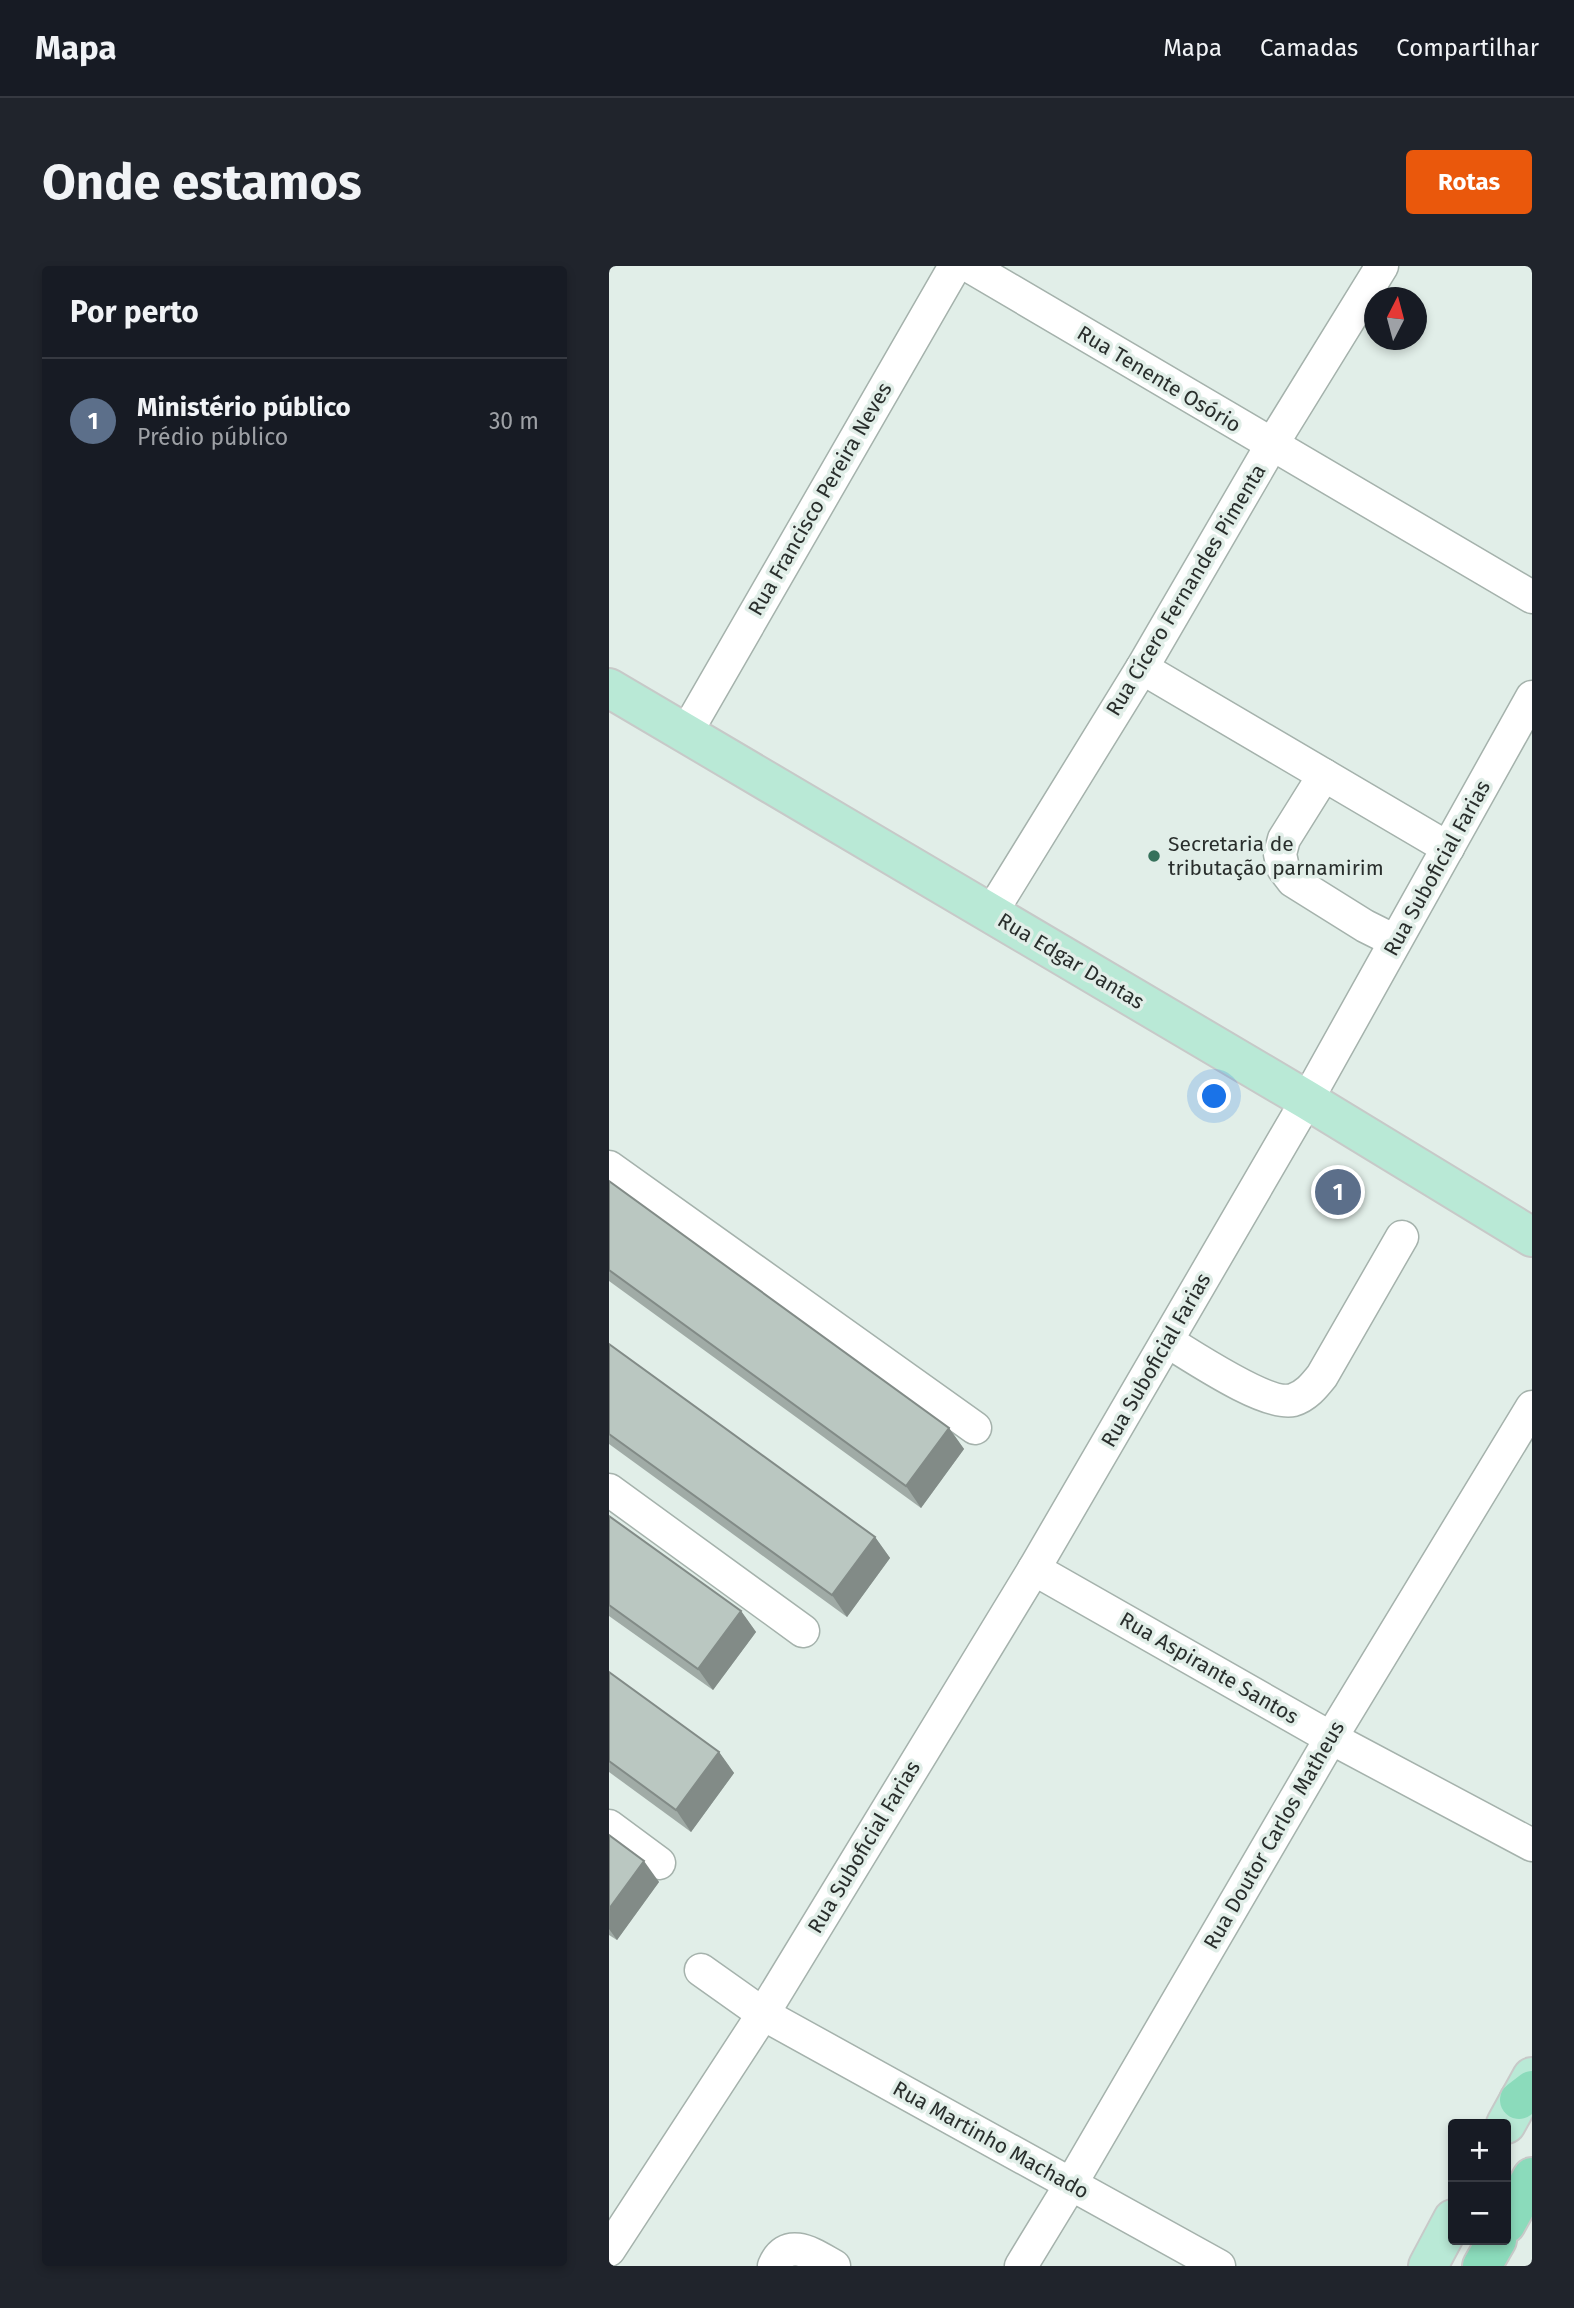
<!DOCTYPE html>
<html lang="pt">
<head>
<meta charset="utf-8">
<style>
	:root { --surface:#171b24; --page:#20242c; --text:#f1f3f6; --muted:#9ea1a6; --line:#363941; --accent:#ea580c }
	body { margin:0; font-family:"Fira Sans",sans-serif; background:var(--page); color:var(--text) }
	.controls { position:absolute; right:21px; bottom:21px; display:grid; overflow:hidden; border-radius:7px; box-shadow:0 4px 10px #0003 }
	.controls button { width:63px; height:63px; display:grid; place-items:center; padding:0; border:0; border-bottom:2px solid var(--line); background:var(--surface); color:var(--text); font:35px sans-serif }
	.compass { position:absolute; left:755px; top:21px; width:63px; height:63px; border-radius:50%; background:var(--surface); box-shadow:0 4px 10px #0003; rotate:6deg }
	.you { position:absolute; left:606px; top:831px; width:24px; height:24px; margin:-18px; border:5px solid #fff; border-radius:50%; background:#1a73e8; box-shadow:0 0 0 10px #1a73e833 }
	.badge { display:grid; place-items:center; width:46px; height:46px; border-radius:50%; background:var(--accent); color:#fff; font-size:23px; font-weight:700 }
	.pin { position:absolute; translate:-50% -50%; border:4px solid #fff; box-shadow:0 2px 7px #0006 }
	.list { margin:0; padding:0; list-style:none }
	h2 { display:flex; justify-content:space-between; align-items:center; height:91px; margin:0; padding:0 28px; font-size:30px }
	h2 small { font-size:23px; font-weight:400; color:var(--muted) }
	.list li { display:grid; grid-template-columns:46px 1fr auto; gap:21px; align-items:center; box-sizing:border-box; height:126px; padding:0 28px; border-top:2px solid var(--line) }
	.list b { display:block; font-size:26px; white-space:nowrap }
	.list p { margin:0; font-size:23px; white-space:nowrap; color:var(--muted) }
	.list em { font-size:23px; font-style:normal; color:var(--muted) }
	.map { position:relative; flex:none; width:923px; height:2000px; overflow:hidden; border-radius:7px }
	header { display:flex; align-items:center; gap:42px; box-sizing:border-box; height:98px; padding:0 35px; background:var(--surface); border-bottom:2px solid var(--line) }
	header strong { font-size:33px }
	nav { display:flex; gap:38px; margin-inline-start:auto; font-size:24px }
	.intro { display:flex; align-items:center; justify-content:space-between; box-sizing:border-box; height:168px; padding:0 42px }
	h1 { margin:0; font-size:49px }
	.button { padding:18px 32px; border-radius:7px; background:var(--accent); color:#fff; font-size:24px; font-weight:700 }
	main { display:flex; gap:42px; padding:0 42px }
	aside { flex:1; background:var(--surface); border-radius:7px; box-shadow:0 4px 10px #0003 }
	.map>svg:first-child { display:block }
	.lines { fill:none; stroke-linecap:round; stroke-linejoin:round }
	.minor-casing { stroke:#a5b2ac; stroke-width:35 }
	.major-casing { stroke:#c7c9c8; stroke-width:42 }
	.highway-casing { stroke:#c7c9c8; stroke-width:42 }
	.minor { stroke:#fff; stroke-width:32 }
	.major { stroke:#b9e9d6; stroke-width:38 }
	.highway { stroke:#8bdbbb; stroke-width:38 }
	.wall { fill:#a0aba6 }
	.shaded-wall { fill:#828b87 }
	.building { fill:#bac7c1; stroke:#828b87; stroke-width:2 }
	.poi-dot { fill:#36715b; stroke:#e1eee8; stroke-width:2.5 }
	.labels { text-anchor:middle; stroke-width:7; stroke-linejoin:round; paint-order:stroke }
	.street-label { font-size:21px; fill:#292e2c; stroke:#e1eee8 }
	.poi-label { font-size:21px; fill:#292e2c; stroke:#e1eee8; text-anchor:start }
</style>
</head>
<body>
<header>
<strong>Mapa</strong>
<nav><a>Mapa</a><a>Camadas</a><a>Compartilhar</a></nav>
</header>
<div class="intro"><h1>Onde estamos</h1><a class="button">Rotas</a></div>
<main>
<aside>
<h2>Por perto<small></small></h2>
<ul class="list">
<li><span class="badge" style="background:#5c6f8a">1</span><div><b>Ministério público</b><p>Prédio público</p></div><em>30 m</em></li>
</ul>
</aside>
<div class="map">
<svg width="923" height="2000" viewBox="0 0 923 2000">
	<rect width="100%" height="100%" fill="#e1eee8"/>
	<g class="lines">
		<g class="minor-casing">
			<g id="minor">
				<polyline points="360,0 923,331"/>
				<polyline points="533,402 839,582"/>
				<polyline points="77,467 346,0"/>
				<polyline points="715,509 675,573 671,588 674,602 684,615 756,660 786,675"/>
				<polyline points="382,647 533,402 662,180 773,0"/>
				<polyline points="0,901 366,1162"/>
				<path d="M558 1075C583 1090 658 1141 684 1134 697 1130 705 1120 713 1110L793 971"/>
				<polyline points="0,1224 194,1365"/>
				<polyline points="425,1303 722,1472 923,1579"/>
				<polyline points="0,1560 50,1597"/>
				<polyline points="92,1704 154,1748 610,2000"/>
				<polyline points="0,1984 154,1748 425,1303 698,834 923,431"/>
				<path d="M165 2000C178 1969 205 1989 225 2000"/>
				<polyline points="412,2000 462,1918 722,1472 923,1141"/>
			</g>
		</g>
		<g class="major-casing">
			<g id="major">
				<polyline points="0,422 698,834 923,971"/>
				<polyline points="897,1858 923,1811"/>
				<polyline points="819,2000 844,1953"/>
			</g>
		</g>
		<g class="highway-casing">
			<g id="highway">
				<polyline points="910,1834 923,1824"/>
				<polyline points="897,1958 923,1911"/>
				<polyline points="873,2000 888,1974"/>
			</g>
		</g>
		<use href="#minor" class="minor"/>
		<use href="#major" class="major"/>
		<use href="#highway" class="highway"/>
	</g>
	<g class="wall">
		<polygon points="0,915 340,1162 355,1183 312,1242 0,1015"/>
		<polygon points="0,1078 266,1271 281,1292 238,1351 0,1178"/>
		<polygon points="0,1250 132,1345 147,1366 104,1424 0,1350"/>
		<polygon points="0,1406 110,1486 125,1507 82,1566 0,1506"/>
		<polygon points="0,1569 50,1616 8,1674 0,1669"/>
	</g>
	<g class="shaded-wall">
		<polygon points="340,1162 355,1183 312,1242 297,1220"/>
		<polygon points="266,1271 281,1292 238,1351 223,1329"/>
		<polygon points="132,1345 147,1366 104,1424 89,1403"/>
		<polygon points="110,1486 125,1507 82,1566 67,1544"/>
		<polygon points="35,1595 50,1616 8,1674 0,1663 0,1643"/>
	</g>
	<g class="building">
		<polygon points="0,915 340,1162 297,1220 0,1004"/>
		<polygon points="0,1078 266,1271 223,1329 0,1168"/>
		<polygon points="0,1250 132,1345 89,1403 0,1339"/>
		<polygon points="0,1406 110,1486 67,1544 0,1495"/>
		<polygon points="0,1569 35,1595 0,1643"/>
	</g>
	<circle class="poi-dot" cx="545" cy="590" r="7"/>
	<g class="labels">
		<g class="street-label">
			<text transform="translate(550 113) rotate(31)" y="7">Rua Tenente Osório</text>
			<text transform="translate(211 233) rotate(-60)" y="7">Rua Francisco Pereira Neves</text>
			<text transform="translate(577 324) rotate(-59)" y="7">Rua Cícero Fernandes Pimenta</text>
			<text transform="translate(828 602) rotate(-61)" y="7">Rua Suboficial Farias</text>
			<text transform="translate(462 695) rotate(31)" y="7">Rua Edgar Dantas</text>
			<text transform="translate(547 1094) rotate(-60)" y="7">Rua Suboficial Farias</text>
			<text transform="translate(600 1402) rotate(30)" y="7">Rua Aspirante Santos</text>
			<text transform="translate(665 1569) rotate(-60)" y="7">Rua Doutor Carlos Matheus</text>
			<text transform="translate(255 1581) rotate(-59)" y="7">Rua Suboficial Farias</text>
			<text transform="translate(382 1874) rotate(29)" y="7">Rua Martinho Machado</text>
		</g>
		<g class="poi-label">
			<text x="559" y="585">Secretaria de<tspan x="559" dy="24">tributação parnamirim</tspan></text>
		</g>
	</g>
</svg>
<div class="controls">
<button>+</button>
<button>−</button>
</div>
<svg class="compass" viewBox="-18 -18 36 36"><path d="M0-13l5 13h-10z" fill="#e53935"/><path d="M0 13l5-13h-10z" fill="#9ea1a6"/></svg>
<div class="you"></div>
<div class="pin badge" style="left:729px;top:926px;background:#5c6f8a">1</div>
</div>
</main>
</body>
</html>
